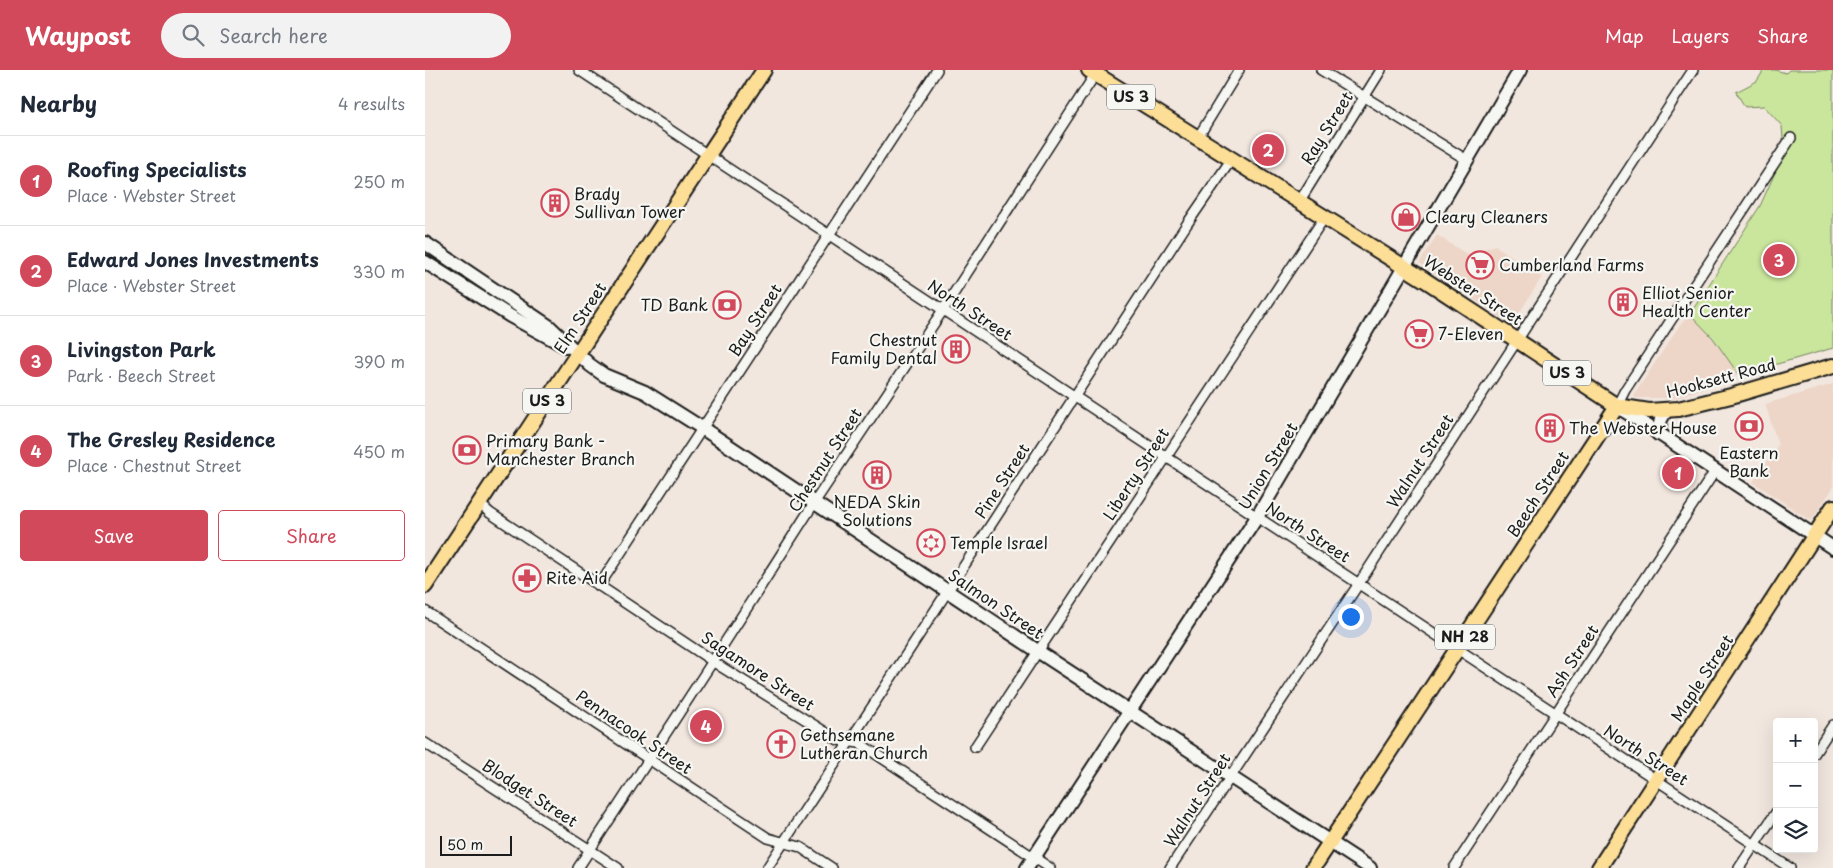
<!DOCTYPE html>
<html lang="en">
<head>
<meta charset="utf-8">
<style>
	:root { --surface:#fff; --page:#f2f2f3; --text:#1f2937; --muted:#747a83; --line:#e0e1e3; --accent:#d1495b }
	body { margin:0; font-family:"Playpen Sans",sans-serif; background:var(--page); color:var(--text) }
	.controls { position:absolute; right:15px; bottom:15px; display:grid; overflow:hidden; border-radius:5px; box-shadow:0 5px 20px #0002 }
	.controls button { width:45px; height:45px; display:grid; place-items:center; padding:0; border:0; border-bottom:1px solid var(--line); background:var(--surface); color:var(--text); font:25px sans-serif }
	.scale { position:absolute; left:15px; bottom:12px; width:72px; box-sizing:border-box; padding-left:5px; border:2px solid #1c1c1c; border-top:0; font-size:14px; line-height:18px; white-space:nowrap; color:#1c1c1c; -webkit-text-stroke:4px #f6f6f2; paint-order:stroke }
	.you { position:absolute; left:925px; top:546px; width:18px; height:18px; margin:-12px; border:4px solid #fff; border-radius:50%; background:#1a73e8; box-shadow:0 0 0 8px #1a73e833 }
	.badge { display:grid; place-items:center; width:32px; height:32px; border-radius:50%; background:var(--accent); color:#fff; font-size:16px; font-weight:700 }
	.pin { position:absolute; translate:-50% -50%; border:2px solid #fff; box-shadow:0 1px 5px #0006 }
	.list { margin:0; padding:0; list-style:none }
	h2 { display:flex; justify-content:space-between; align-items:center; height:65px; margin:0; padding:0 20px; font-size:21px }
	h2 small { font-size:16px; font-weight:400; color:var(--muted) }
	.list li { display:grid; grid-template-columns:32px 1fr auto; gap:15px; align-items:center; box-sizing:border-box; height:90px; padding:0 20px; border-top:1px solid var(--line) }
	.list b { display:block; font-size:19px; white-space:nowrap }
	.list p { margin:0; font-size:16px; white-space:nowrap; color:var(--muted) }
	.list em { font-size:16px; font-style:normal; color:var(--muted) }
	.actions { display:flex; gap:10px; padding:15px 20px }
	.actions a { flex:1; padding:11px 0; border:1px solid var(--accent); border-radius:5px; text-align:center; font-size:18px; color:var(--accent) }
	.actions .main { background:var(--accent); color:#fff }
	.icon { flex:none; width:28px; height:28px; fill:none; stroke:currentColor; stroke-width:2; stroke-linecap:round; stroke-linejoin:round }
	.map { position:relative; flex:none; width:1408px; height:798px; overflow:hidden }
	header { display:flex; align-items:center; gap:30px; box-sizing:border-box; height:70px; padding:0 25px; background:var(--accent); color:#fff }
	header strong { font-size:24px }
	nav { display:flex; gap:28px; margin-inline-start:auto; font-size:18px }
	.search { width:350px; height:45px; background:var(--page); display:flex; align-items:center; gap:12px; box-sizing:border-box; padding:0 18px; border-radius:28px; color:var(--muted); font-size:19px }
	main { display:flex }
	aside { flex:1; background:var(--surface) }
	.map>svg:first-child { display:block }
	.built { fill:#edd6c8 }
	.green { fill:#cae69d; stroke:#73815c }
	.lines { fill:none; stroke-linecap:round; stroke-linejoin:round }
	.street-casing { stroke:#1c1c1c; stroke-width:12 }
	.secondary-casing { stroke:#1c1c1c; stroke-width:16 }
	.primary-casing { stroke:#1c1c1c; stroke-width:18 }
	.street { stroke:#f6f6f2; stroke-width:9 }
	.secondary { stroke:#f6f6f2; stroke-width:12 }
	.primary { stroke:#fcde96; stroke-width:14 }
	.labels { text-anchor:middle; stroke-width:4.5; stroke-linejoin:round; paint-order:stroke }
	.shield { fill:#f6f6f2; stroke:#5d5d5c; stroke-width:1 }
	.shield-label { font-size:15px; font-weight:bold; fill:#1c1c1c }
	.street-label { font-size:16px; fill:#1c1c1c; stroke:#f6f6f2 }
	.poi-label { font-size:16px; fill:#1c1c1c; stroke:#f6f6f2; text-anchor:start }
</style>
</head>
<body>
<header>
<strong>Waypost</strong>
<div class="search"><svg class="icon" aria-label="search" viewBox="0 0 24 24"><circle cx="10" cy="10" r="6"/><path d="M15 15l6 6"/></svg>Search here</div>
<nav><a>Map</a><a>Layers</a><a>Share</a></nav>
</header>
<main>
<aside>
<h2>Nearby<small>4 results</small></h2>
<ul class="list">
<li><span class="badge">1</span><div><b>Roofing Specialists</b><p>Place · Webster Street</p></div><em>250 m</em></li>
<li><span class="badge">2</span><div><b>Edward Jones Investments</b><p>Place · Webster Street</p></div><em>330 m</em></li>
<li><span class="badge">3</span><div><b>Livingston Park</b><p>Park · Beech Street</p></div><em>390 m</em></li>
<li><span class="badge">4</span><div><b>The Gresley Residence</b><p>Place · Chestnut Street</p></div><em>450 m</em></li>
</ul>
<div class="actions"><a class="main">Save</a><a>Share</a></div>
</aside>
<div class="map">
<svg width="1408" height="798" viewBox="0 0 1408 798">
	<rect width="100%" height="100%" fill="#f2e7df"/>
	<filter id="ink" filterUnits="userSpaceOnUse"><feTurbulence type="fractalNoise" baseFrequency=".02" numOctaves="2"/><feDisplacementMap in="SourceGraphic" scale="10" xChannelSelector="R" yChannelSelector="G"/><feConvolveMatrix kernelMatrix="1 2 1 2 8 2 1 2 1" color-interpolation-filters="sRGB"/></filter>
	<g filter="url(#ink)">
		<g class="built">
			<polygon points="1012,165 1043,185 1070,175 1117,207 1088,253 1086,254 994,193"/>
			<polygon points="1265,244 1288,268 1314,305 1251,328 1210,328 1209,325 1254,256"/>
			<polygon points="1408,314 1408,418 1386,451 1328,412 1353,375 1340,334"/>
		</g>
		<polygon class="green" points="1339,0 1350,0 1361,3 1364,0 1408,0 1408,278 1314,305 1288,268 1265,244 1335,136 1359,83 1357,56 1339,36 1320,37 1311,22 1332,11"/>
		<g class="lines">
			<g class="street-casing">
				<g id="street">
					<polyline points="154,0 1365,798"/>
					<polyline points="896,0 1042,90"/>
					<polyline points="772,69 814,0"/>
					<polyline points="874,132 956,0"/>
					<polyline points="1192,336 1200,320 1366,68"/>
					<polyline points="55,434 65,443 298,598 413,670 434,673 625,798"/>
					<polyline points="174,516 512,0"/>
					<polyline points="0,541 343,768 375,777 407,798"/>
					<polyline points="0,673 193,798"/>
					<polyline points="550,677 899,148"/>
					<polyline points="1389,684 1408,655"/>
					<polyline points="153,798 288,591 389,433 518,240 673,0"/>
					<polyline points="342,798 762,154 806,90"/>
					<polyline points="745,798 929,521 1268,0"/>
					<polyline points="1029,798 1290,401"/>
					<polyline points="1314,798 1352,741"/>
				</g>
			</g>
			<g class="secondary-casing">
				<g id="secondary">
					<polyline points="0,173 125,257 165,295 179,305 220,322 277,358 614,582 945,798"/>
					<polyline points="0,192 85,246 140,276"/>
					<polyline points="1192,336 1408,478"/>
					<polyline points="1233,364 1236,349 1241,341"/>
					<polyline points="602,798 832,447 1095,0"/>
				</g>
			</g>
			<g class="primary-casing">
				<g id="primary">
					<polyline points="664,0 1000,210 1192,336 1224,341 1253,339 1306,326 1408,296"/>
					<polyline points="0,516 339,0"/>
					<polyline points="888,798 1192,336"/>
					<polyline points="1174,798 1408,437"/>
				</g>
			</g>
			<use href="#street" class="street"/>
			<use href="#secondary" class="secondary"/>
			<use href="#primary" class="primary"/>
		</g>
	</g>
	<defs>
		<g id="building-ring" transform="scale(1.4375)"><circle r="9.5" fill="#f6f6f2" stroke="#d1495b" stroke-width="1.5"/><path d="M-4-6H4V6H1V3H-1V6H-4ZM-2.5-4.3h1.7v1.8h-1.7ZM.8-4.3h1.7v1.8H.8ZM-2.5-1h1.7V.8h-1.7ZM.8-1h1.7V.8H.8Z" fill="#d1495b"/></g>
		<g id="shop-ring" transform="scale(1.4375)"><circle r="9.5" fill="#f6f6f2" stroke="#d1495b" stroke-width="1.5"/><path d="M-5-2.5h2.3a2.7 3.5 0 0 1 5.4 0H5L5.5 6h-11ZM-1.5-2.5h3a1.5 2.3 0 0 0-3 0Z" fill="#d1495b"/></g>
		<g id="supermarket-ring" transform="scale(1.4375)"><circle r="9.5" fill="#f6f6f2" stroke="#d1495b" stroke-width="1.5"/><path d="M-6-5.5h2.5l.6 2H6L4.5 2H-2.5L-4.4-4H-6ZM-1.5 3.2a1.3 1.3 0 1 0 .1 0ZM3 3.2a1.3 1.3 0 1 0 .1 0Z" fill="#d1495b"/></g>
		<g id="bank-ring" transform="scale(1.4375)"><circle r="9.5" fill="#f6f6f2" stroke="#d1495b" stroke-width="1.5"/><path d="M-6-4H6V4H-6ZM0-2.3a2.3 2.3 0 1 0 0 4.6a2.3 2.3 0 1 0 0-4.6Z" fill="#d1495b"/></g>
		<g id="synagogue-ring" transform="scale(1.4375)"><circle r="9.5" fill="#f6f6f2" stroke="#d1495b" stroke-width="1.5"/><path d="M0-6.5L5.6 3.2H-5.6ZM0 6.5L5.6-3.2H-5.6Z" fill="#d1495b"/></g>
		<g id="pharmacy-ring" transform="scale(1.4375)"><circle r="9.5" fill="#f6f6f2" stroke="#d1495b" stroke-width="1.5"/><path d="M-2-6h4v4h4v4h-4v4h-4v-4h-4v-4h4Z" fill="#d1495b"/></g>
		<g id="church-ring" transform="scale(1.4375)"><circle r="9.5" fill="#f6f6f2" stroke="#d1495b" stroke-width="1.5"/><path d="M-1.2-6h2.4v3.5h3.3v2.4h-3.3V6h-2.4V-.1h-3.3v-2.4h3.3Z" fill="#d1495b"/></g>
	</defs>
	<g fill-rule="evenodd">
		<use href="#building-ring" x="130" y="133"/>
		<use href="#shop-ring" x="981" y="147"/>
		<use href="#supermarket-ring" x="1055" y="195"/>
		<use href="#building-ring" x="1198" y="232"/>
		<use href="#bank-ring" x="302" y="235"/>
		<use href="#supermarket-ring" x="994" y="264"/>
		<use href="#building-ring" x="531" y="279"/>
		<use href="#bank-ring" x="1324" y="356"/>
		<use href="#building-ring" x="1125" y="358"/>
		<use href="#bank-ring" x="42" y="380"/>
		<use href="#building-ring" x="452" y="405"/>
		<use href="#synagogue-ring" x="506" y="473"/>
		<use href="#pharmacy-ring" x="102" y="508"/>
		<use href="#church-ring" x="356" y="674"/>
	</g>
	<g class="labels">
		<g class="shield">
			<rect x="682" y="14.5" width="48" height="25" rx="4"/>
			<rect x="1118" y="290.5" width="48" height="25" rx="4"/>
			<rect x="98" y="318.5" width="48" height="25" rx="4"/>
			<rect x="1010" y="554.5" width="60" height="25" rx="4"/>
		</g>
		<g class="shield-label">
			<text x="706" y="32">US 3</text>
			<text x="1142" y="308">US 3</text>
			<text x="122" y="336">US 3</text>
			<text x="1040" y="572">NH 28</text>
		</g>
		<g class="street-label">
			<text transform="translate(902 58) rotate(-58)" y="6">Ray Street</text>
			<text transform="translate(1048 220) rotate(33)" y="6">Webster Street</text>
			<text transform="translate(545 240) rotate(33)" y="6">North Street</text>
			<text transform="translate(155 248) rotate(-57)" y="6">Elm Street</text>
			<text transform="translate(330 250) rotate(-57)" y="6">Bay Street</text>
			<text transform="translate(1296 308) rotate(-15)" y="6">Hooksett Road</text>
			<text transform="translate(400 390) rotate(-57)" y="6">Chestnut Street</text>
			<text transform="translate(995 391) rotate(-57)" y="6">Walnut Street</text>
			<text transform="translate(843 396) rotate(-59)" y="6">Union Street</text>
			<text transform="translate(711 404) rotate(-57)" y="6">Liberty Street</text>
			<text transform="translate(577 411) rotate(-57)" y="6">Pine Street</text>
			<text transform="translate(1113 424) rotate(-57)" y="6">Beech Street</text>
			<text transform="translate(883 462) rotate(33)" y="6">North Street</text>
			<text transform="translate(571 534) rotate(34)" y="6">Salmon Street</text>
			<text transform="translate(1147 591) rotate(-57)" y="6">Ash Street</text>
			<text transform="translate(333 601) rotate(33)" y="6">Sagamore Street</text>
			<text transform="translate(1277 608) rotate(-57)" y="6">Maple Street</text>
			<text transform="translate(209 662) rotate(34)" y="6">Pennacook Street</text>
			<text transform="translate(1221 685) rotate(33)" y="6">North Street</text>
			<text transform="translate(105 723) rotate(33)" y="6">Blodget Street</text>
			<text transform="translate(772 730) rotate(-57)" y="6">Walnut Street</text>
		</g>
		<g class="poi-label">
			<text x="149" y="130">Brady<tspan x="149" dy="18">Sullivan Tower</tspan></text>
			<text x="1000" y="153">Cleary Cleaners</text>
			<text x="1074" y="201">Cumberland Farms</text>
			<text x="1217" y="229">Elliot Senior<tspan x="1217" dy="18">Health Center</tspan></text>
			<text x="283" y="241" text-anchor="end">TD Bank</text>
			<text x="1013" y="270">7-Eleven</text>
			<text x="512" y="276" text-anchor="end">Chestnut<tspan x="512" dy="18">Family Dental</tspan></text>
			<text x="1144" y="364">The Webster House</text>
			<text x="61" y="377">Primary Bank -<tspan x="61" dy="18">Manchester Branch</tspan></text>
			<text x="1324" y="389" text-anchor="middle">Eastern<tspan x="1324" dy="18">Bank</tspan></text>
			<text x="452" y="438" text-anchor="middle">NEDA Skin<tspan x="452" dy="18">Solutions</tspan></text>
			<text x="525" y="479">Temple Israel</text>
			<text x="121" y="514">Rite Aid</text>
			<text x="375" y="671">Gethsemane<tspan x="375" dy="18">Lutheran Church</tspan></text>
		</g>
	</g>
</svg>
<div class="controls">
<button>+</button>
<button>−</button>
<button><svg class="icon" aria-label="layers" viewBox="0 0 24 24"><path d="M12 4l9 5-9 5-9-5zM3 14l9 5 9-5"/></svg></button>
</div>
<div class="scale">50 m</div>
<div class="you"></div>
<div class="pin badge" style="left:1253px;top:403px">1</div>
<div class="pin badge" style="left:843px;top:80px">2</div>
<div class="pin badge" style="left:1354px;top:190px">3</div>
<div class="pin badge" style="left:281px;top:656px">4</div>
</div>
</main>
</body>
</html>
